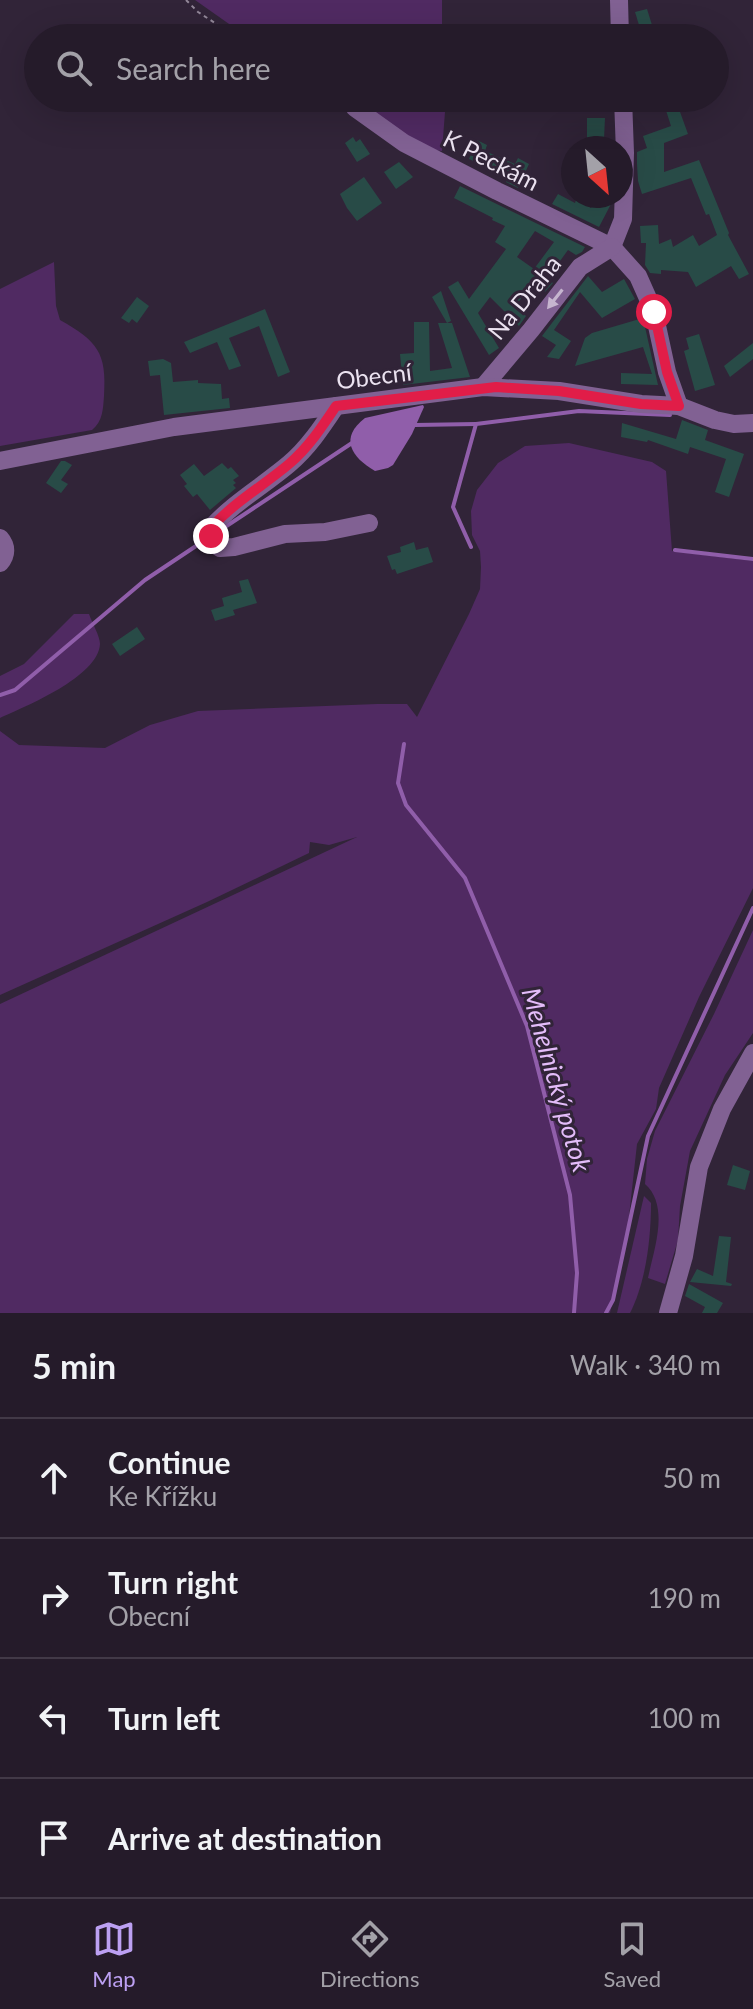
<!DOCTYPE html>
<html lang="en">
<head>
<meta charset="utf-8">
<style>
	:root { --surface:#251b2a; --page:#312836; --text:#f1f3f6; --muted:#a3a1a8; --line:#423947; --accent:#bca0f2 }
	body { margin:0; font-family:Lato,sans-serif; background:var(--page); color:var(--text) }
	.compass { position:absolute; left:561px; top:136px; width:72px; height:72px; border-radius:50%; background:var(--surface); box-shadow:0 8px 32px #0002; rotate:153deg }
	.stop { position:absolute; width:24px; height:24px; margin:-18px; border:6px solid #e11d48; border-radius:50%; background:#fff }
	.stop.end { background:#e11d48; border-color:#fff; box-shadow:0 2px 8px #0008 }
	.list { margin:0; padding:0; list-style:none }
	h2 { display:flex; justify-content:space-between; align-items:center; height:104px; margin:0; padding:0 32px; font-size:34px }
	h2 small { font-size:26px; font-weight:400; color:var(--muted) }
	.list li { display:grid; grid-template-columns:52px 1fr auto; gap:24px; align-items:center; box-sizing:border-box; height:120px; padding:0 32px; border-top:2px solid var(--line) }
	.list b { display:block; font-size:30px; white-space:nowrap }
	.list p { margin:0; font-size:26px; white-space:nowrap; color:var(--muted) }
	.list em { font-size:26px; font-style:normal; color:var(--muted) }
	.icon { flex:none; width:44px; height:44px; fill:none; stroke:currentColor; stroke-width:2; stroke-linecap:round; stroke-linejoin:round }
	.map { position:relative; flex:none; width:753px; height:1313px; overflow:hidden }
	.search { position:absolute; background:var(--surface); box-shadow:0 8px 32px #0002; left:24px; right:24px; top:24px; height:88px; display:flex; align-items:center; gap:20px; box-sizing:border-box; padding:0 28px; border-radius:44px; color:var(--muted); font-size:30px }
	.sheet { height:584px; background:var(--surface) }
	nav { display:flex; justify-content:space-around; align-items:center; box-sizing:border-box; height:112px; border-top:2px solid var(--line); background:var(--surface); font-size:22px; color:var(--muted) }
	nav a { display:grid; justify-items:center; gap:4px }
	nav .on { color:var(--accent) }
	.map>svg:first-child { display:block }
	.green { fill:#502a62 }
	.water { fill:#905eaa }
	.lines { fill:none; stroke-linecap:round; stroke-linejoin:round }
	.stream { stroke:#905eaa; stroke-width:4 }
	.building { fill:#284b47; fill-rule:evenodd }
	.path { stroke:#928798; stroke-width:2; stroke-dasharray:4 4; stroke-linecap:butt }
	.minor { stroke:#816193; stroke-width:18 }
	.oneway { fill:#c6b5cf }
	.route { stroke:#e11d48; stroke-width:10 }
	.labels { text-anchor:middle; stroke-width:6; stroke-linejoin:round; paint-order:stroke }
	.street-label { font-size:24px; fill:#ebe2f0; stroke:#312438 }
	.water-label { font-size:26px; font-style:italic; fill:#e3bcf9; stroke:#312438 }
</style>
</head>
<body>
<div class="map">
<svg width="753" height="1313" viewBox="0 0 753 1313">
	<rect width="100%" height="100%" fill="#312438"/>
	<g class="green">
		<polygon points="195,0 442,0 442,38 249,38"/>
		<path d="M356 98H443L445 112 442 151C419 151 375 112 356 98Z"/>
		<path d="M54 262 56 306 60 320C97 341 107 352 104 396 103 409 103 421 92 430L0 446V289Z"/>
		<polygon points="569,443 652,462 666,471 672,551 753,561 753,888 699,997 659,1088 656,1109 637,1144 628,1225 610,1313 0,1313 0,1004 357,837 329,845 310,842 309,853 207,902 0,995 0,731 19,745 105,748 150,725 198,711 377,704 407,704 417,717 469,614 480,589 481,567 480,551 472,535 471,511 477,490 498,463 525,446"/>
		<path d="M74 614H89C92 623 100 636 100 644 98 677 26 706 0 718V676L24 664Z"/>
		<path d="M753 930V1033L725 1075 690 1151 680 1206 678 1240 665 1284 648 1278C654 1249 670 1206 645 1184L647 1159 655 1131 714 1014Z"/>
		<path d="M644 1196 651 1203C651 1238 646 1282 630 1313H617Z"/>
	</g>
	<path class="water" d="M423 405 424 407 412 434 393 465 388 468 375 471C351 457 339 438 365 418Z"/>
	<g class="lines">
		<g class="stream">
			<polyline points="415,425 476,424"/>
			<polyline points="219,531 355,441"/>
			<polyline points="471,547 453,507 476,424 579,411 670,415"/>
			<polyline points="675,550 753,559"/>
			<polyline points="0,695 15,690 145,580 205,540"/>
			<polyline points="404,744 398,783 406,805 465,878 527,1026 570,1195 577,1273 574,1313"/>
			<polyline points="606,1313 613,1300 648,1136 753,908"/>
		</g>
	</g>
	<g class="building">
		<polygon points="647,9 656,38 643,38 635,12"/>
		<polygon points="662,98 675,98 688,134 664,143 664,172 699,160 729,233 728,235 749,274 739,279 731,266 696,287 688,272 661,270 661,274 650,273 645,265 646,243 641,243 640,226 658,225 659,244 671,239 673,247 693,235 699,246 717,235 709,214 706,215 691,178 642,194 638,181 637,164 637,152 647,148 643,136 671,126"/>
		<polygon points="587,118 605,118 604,139 587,139"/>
		<polygon points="353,137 356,142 360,139 370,154 357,162 345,143"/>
		<polygon points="477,140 487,145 485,151 515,164 518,158 529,164 518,188 506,182 509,177 469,159"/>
		<polygon points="399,162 413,177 396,189 384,172"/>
		<polygon points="364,177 382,203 357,221 347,208 340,194"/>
		<path d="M460 186 585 247 582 252 576 255 568 250 547 279 553 283 545 292 532 282 516 306 526 316 519 326 490 297 478 313 499 348 489 355 448 287 458 281 469 299 506 249 495 242 505 226 492 220 493 218 454 198ZM535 231 554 242 534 269 517 257Z"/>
		<polygon points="558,194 575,203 576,200 591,208 598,196 611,204 599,227 552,204"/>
		<polygon points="588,276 602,292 624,279 635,299 602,318 580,292 554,330 571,341 559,359 547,357 556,345 542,336"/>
		<polygon points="441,291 451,321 447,323 452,323 470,377 403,385 400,354 414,353 414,322 429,322 430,371 452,368 438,323 447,323 432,297"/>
		<polygon points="137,297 149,306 137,323 132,319 129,323 121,318"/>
		<polygon points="265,309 290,372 278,377 259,326 229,338 241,366 229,370 217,342 190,353 184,342"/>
		<polygon points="643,318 658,385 621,384 621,373 652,374 643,347 575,366 585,338 592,333"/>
		<polygon points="699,334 715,385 695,391 684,351 689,349 686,338"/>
		<polygon points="753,343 753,359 730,377 724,366"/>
		<polygon points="163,359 171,363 173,382 198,380 198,383 221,384 222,399 229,398 230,408 164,415 160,375 150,376 148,361"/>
		<polygon points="682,420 708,430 705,440 744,454 729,497 715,492 726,459 690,447 688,454 648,440 647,442 621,437 622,423 676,439"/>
		<polygon points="61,461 65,461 72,465 61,480 68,484 61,493 46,483"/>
		<polygon points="222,463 228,469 231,467 239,476 233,480 236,483 233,485 236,488 210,510 197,494 193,497 184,486 187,484 180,475 194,464 204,476"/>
		<polygon points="414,542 416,550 428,547 433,562 397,574 395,569 392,570 387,556 401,552 400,547"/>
		<polygon points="248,579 257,603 233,610 235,615 215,621 211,610 224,606 222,598 242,592 239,581"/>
		<polygon points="137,627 145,639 120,656 112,644"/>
		<polygon points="733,1165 750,1171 745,1190 727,1185"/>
		<polygon points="719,1236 731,1237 726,1282 732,1284 731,1286 690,1282 697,1269 713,1276"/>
		<polygon points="689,1284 723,1303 717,1313 702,1313 705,1307 685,1296"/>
	</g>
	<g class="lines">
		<polyline class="path" points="186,0 198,12 238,38"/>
		<g class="minor">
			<polyline points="619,0 620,38"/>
			<polyline points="355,108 404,143 497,191 612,247 638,276 654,312 667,372 679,406"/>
			<polyline points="612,247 623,219 625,153 623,98"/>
			<polyline points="483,387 531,330 580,267 612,247"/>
			<path d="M336 406C322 427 308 448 289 464 263 486 233 503 211 528V536L214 544 220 548 234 547 285 534 325 532 369 523"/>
			<polyline points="0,461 174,427 483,387 559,391 641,404 679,406 715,420 734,424 753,423"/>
			<path d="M0 538C7 546 7 555 0 563"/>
			<polyline points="668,1313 684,1256 699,1167 722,1109 753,1053"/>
		</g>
	</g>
	<defs><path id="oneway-solid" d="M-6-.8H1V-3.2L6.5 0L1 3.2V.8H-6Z" transform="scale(2)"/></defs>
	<use class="oneway" href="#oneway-solid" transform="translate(555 299) rotate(128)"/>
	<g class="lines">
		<path class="route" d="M211 536V528C233 503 263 486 289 464 308 448 322 427 336 406L496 387 559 391 641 404 679 406 667 372 654 312"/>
	</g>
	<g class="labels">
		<g class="street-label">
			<text transform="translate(491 161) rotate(27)" y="8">K Peckám</text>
			<text transform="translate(525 298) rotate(-51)" y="8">Na Draha</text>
			<text transform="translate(374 377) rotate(-7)" y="8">Obecní</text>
		</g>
		<g class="water-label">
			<text transform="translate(556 1080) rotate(74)" y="9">Mehelnický potok</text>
		</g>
	</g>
</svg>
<svg class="compass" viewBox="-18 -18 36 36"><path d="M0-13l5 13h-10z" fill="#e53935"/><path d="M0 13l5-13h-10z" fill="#a3a1a8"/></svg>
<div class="stop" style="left:654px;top:312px"></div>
<div class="stop end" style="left:211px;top:536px"></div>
<div class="search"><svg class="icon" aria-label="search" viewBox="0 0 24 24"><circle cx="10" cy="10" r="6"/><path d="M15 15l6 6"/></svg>Search here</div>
</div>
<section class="sheet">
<h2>5 min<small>Walk · 340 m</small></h2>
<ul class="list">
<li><svg class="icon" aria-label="ahead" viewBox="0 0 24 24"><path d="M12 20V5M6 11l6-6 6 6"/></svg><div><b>Continue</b><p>Ke Křížku</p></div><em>50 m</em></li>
<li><svg class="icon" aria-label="right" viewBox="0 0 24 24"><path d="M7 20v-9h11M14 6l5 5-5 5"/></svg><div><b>Turn right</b><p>Obecní</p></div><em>190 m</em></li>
<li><svg class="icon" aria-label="left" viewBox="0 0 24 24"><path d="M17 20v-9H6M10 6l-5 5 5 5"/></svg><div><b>Turn left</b></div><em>100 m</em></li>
<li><svg class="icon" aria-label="arrive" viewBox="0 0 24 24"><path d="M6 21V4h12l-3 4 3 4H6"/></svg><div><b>Arrive at destination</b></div></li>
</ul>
</section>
<nav>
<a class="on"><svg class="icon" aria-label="map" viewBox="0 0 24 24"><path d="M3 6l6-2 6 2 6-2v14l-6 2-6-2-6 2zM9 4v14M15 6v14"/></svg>Map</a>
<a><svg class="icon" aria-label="directions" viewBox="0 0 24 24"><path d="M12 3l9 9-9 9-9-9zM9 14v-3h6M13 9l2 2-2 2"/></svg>Directions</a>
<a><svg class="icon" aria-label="saved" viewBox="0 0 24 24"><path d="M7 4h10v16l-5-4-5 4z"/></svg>Saved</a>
</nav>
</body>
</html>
